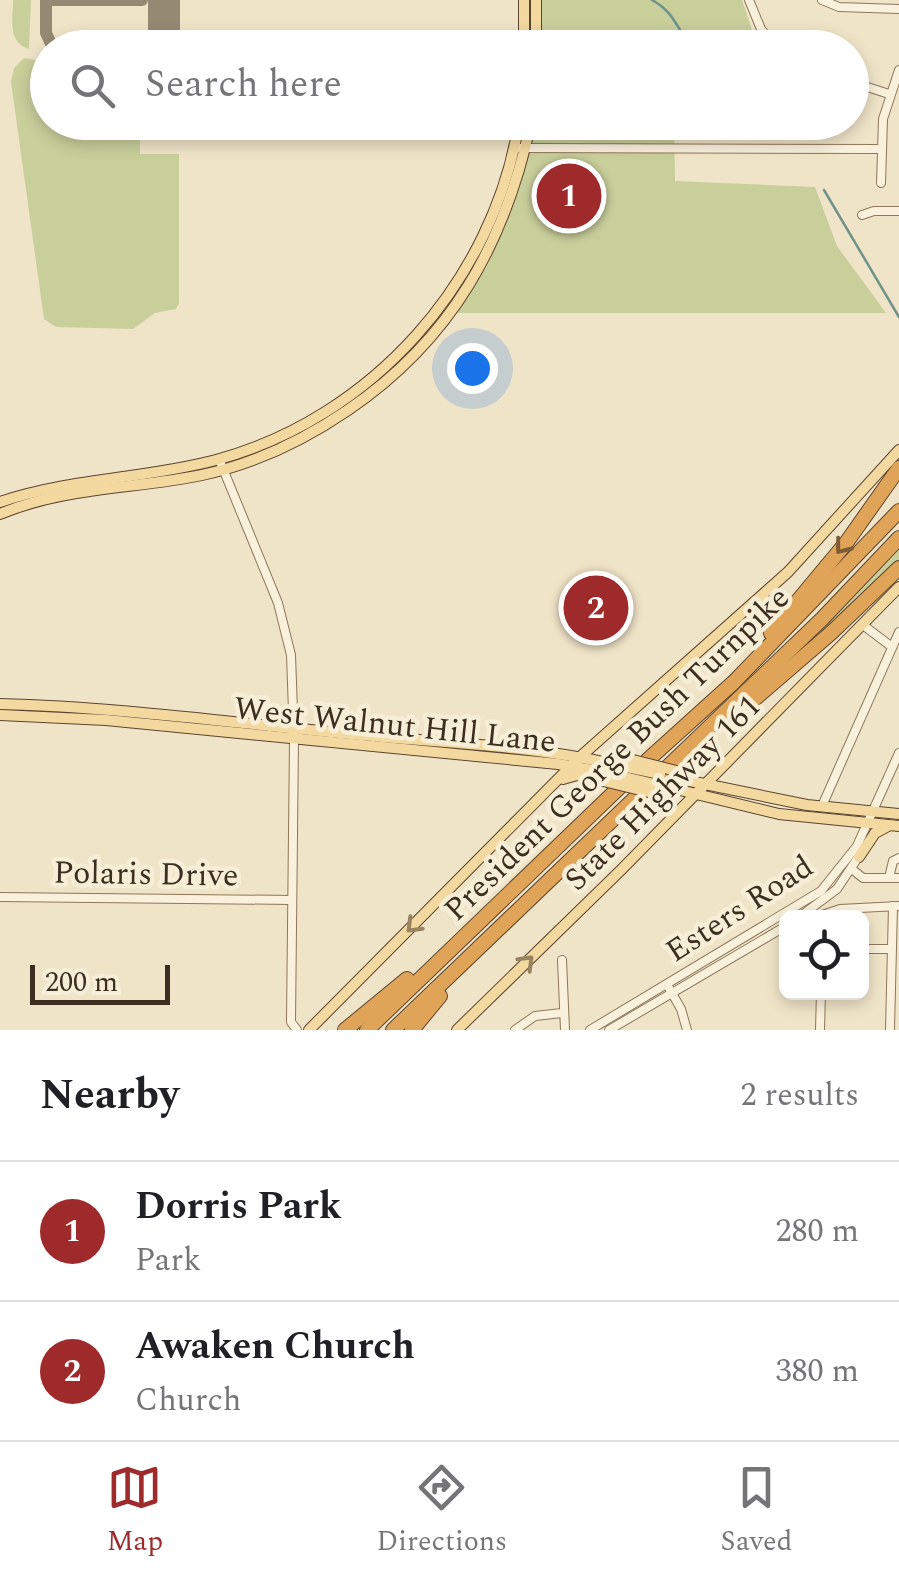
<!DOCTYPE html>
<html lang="en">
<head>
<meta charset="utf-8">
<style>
	:root { --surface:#fff; --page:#f2f2f2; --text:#202124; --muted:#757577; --line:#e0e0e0; --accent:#9e2a2b }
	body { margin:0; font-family:Spectral,serif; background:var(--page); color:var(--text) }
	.controls { position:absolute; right:30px; bottom:30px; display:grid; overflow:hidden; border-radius:15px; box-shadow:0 5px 15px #0003 }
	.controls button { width:90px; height:90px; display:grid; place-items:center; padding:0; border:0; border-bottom:2px solid var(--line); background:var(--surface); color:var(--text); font:50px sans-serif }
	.scale { position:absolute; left:30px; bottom:25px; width:140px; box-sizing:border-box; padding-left:10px; border:5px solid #3d2e20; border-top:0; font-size:28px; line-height:35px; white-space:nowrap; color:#3d2e20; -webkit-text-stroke:8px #f7eed8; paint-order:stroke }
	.you { position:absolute; left:472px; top:368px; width:35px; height:35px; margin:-25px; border:8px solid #fff; border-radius:50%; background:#1a73e8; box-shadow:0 0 0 15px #1a73e833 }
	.badge { display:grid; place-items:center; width:65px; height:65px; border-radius:50%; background:var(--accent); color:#fff; font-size:32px; font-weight:700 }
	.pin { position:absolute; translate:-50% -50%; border:5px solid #fff; box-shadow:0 2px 10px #0006 }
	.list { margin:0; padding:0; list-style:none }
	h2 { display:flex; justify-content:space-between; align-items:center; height:130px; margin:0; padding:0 40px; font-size:42px }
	h2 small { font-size:32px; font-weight:400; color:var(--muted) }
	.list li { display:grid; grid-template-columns:65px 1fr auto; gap:30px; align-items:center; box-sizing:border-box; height:140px; padding:0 40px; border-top:2px solid var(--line) }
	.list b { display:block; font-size:38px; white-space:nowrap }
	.list p { margin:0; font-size:32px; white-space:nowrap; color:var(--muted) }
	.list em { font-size:32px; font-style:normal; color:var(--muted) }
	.icon { flex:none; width:55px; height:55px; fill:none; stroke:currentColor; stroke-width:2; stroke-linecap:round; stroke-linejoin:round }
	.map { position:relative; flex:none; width:899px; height:1030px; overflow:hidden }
	.search { position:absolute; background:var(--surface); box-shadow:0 5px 15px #0003; left:30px; right:30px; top:30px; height:110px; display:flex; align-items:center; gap:25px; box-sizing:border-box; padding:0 35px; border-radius:55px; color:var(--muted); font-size:38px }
	.sheet { height:410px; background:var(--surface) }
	nav { display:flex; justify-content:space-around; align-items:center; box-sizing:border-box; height:140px; border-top:2px solid var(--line); background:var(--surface); font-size:28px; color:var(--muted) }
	nav a { display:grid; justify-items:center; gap:5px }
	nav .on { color:var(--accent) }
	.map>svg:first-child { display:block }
	.green { fill:#c9cf9b }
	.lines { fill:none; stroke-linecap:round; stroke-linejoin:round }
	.stream { stroke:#6f938a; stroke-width:2.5 }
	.taxiway { stroke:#968974; stroke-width:12 }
	.runway { stroke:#968974; stroke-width:32 }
	.minor-casing { stroke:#8d765c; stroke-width:10 }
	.major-casing { stroke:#5b4430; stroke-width:12 }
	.highway-casing { stroke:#5b4430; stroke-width:16 }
	.minor { stroke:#faf1dc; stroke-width:8 }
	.major { stroke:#f3d9a0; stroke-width:10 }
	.highway { stroke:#e0a458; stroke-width:14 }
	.major-bridge-casing { stroke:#5b4430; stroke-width:12; stroke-linecap:butt }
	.major-bridge { stroke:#f3d9a0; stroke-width:10 }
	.oneway { stroke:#7e5d36 }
	.oneway2 { stroke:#988460 }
	.labels { text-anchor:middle; stroke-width:9; stroke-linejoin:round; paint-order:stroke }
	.street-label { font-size:32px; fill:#3d2e20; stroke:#f7eed8 }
</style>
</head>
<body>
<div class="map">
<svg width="899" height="1030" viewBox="0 0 899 1030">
	<rect width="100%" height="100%" fill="#f0e4c8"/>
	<g class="green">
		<path d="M13 0H31L29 49C7 42 13 19 13 0Z"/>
		<polygon points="539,0 742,0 752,30 760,43 755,48 539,48"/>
		<polygon points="24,58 35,60 37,67 47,67 48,122 140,123 140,154 179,154 179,303 176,309 155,313 133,329 56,327 44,319 11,82 14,68"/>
		<polygon points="535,122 674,123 675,181 815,187 837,246 886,313 457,313 486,268 509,217"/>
		<polygon points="899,548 899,564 772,677 856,595"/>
	</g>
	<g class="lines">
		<g class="stream">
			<path d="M652 0C677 14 675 29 694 48"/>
			<polyline points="824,190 899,317"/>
		</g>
		<g class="taxiway">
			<polyline points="46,0 46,33 53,48"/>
			<polyline points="47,0 142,0"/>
		</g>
		<polyline class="runway" points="164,48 164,0"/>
		<g class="minor-casing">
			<g id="minor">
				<polyline points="749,0 761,29 776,48"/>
				<polyline points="822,0 839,7 899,9"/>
				<polyline points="852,82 889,94"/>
				<polyline points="520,148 880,149"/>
				<polyline points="881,183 883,119 899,70"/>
				<polyline points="862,215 874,211 899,211"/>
				<polyline points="219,459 278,603 291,655 294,739 291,1022 297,1030"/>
				<polyline points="863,625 892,647"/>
				<polyline points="822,806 899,632"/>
				<polyline points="853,870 863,878 899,878"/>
				<polyline points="889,878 893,861 899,858"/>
				<polyline points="0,897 292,900"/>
				<polyline points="798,918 837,889 861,853"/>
				<polyline points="813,918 840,909 899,906"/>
				<polyline points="862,949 891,949"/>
				<polyline points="562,960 565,1030"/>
				<polyline points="669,988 681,1009 687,1030"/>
				<polyline points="515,1030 535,1016 562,1013"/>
				<polyline points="590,1030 821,891 857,846 899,753"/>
				<polyline points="609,1030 786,926"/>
				<polyline points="820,1030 821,992"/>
				<polyline points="890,1030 893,906"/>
			</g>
		</g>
		<g class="major-casing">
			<g id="major">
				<polyline points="524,48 524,0"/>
				<polyline points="536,48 536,0"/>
				<path d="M0 502C70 478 145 479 216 460 372 418 494 281 519 122"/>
				<path d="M0 514C64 487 135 489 202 475 254 464 304 440 348 410 451 340 505 244 531 122"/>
				<path d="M0 704C117 707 234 723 351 734 439 743 531 745 617 765"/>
				<polyline points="0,715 106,720 558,764 598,771"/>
				<polyline points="563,779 577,775 591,778"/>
				<polyline points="680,779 807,805 899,814"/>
				<polyline points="659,785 779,814 899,826"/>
				<polyline points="859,857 875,833 888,826"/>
				<polyline points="309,1030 580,757 788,572 899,450"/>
				<polyline points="457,1030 621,870 899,587"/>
			</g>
		</g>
		<g class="highway-casing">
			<g id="highway">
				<polyline points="771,633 846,543 899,468"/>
				<polyline points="729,716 744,708 831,633 899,568"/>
				<polyline points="345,1030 407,979"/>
				<polyline points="367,1030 651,757 734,682 899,511"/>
				<polyline points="393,1030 822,619 899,538"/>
				<polyline points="412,1030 440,996"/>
			</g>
		</g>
		<use href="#minor" class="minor"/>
		<use href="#major" class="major"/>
		<use href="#highway" class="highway"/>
		<g class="major-bridge-casing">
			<g id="major-bridge">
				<polyline points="613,755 688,774"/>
				<polyline points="617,765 660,774"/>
				<polyline points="598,771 659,785"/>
				<polyline points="591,778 665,796"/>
			</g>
		</g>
		<use href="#major-bridge" class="major-bridge"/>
	</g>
	<defs><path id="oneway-chevron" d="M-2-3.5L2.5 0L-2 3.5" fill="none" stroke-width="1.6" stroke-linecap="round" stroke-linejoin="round" transform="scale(2.5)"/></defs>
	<use class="oneway" href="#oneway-chevron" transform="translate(842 547) rotate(128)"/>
	<g class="oneway2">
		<use href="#oneway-chevron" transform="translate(413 926) rotate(135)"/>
		<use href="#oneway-chevron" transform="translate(527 962) rotate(-45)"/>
	</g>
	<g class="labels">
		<g class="street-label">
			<text transform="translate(395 724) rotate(6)" y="11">West Walnut Hill Lane</text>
			<text transform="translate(616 753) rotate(-44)" y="11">President George Bush Turnpike</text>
			<text transform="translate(662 792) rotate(-45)" y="11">State Highway 161</text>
			<text transform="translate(146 873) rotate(1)" y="11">Polaris Drive</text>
			<text transform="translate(739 908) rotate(-33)" y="11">Esters Road</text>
		</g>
	</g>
</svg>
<div class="controls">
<button><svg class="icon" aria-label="locate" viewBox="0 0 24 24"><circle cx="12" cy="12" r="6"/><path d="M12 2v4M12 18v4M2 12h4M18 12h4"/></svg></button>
</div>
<div class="scale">200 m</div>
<div class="you"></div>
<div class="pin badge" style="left:569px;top:196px">1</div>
<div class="pin badge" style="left:596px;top:608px">2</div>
<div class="search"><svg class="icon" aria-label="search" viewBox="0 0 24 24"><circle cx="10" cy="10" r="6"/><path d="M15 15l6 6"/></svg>Search here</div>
</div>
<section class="sheet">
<h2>Nearby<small>2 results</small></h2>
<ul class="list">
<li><span class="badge">1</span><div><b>Dorris Park</b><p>Park</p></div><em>280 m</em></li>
<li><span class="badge">2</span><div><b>Awaken Church</b><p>Church</p></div><em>380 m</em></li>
</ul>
</section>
<nav>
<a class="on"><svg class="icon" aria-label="map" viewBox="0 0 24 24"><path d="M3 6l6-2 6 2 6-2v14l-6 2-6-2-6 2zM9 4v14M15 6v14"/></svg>Map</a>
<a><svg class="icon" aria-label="directions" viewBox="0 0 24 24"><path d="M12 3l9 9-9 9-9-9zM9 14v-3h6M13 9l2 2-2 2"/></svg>Directions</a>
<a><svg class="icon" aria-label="saved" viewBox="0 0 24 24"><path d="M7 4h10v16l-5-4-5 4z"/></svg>Saved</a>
</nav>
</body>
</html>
